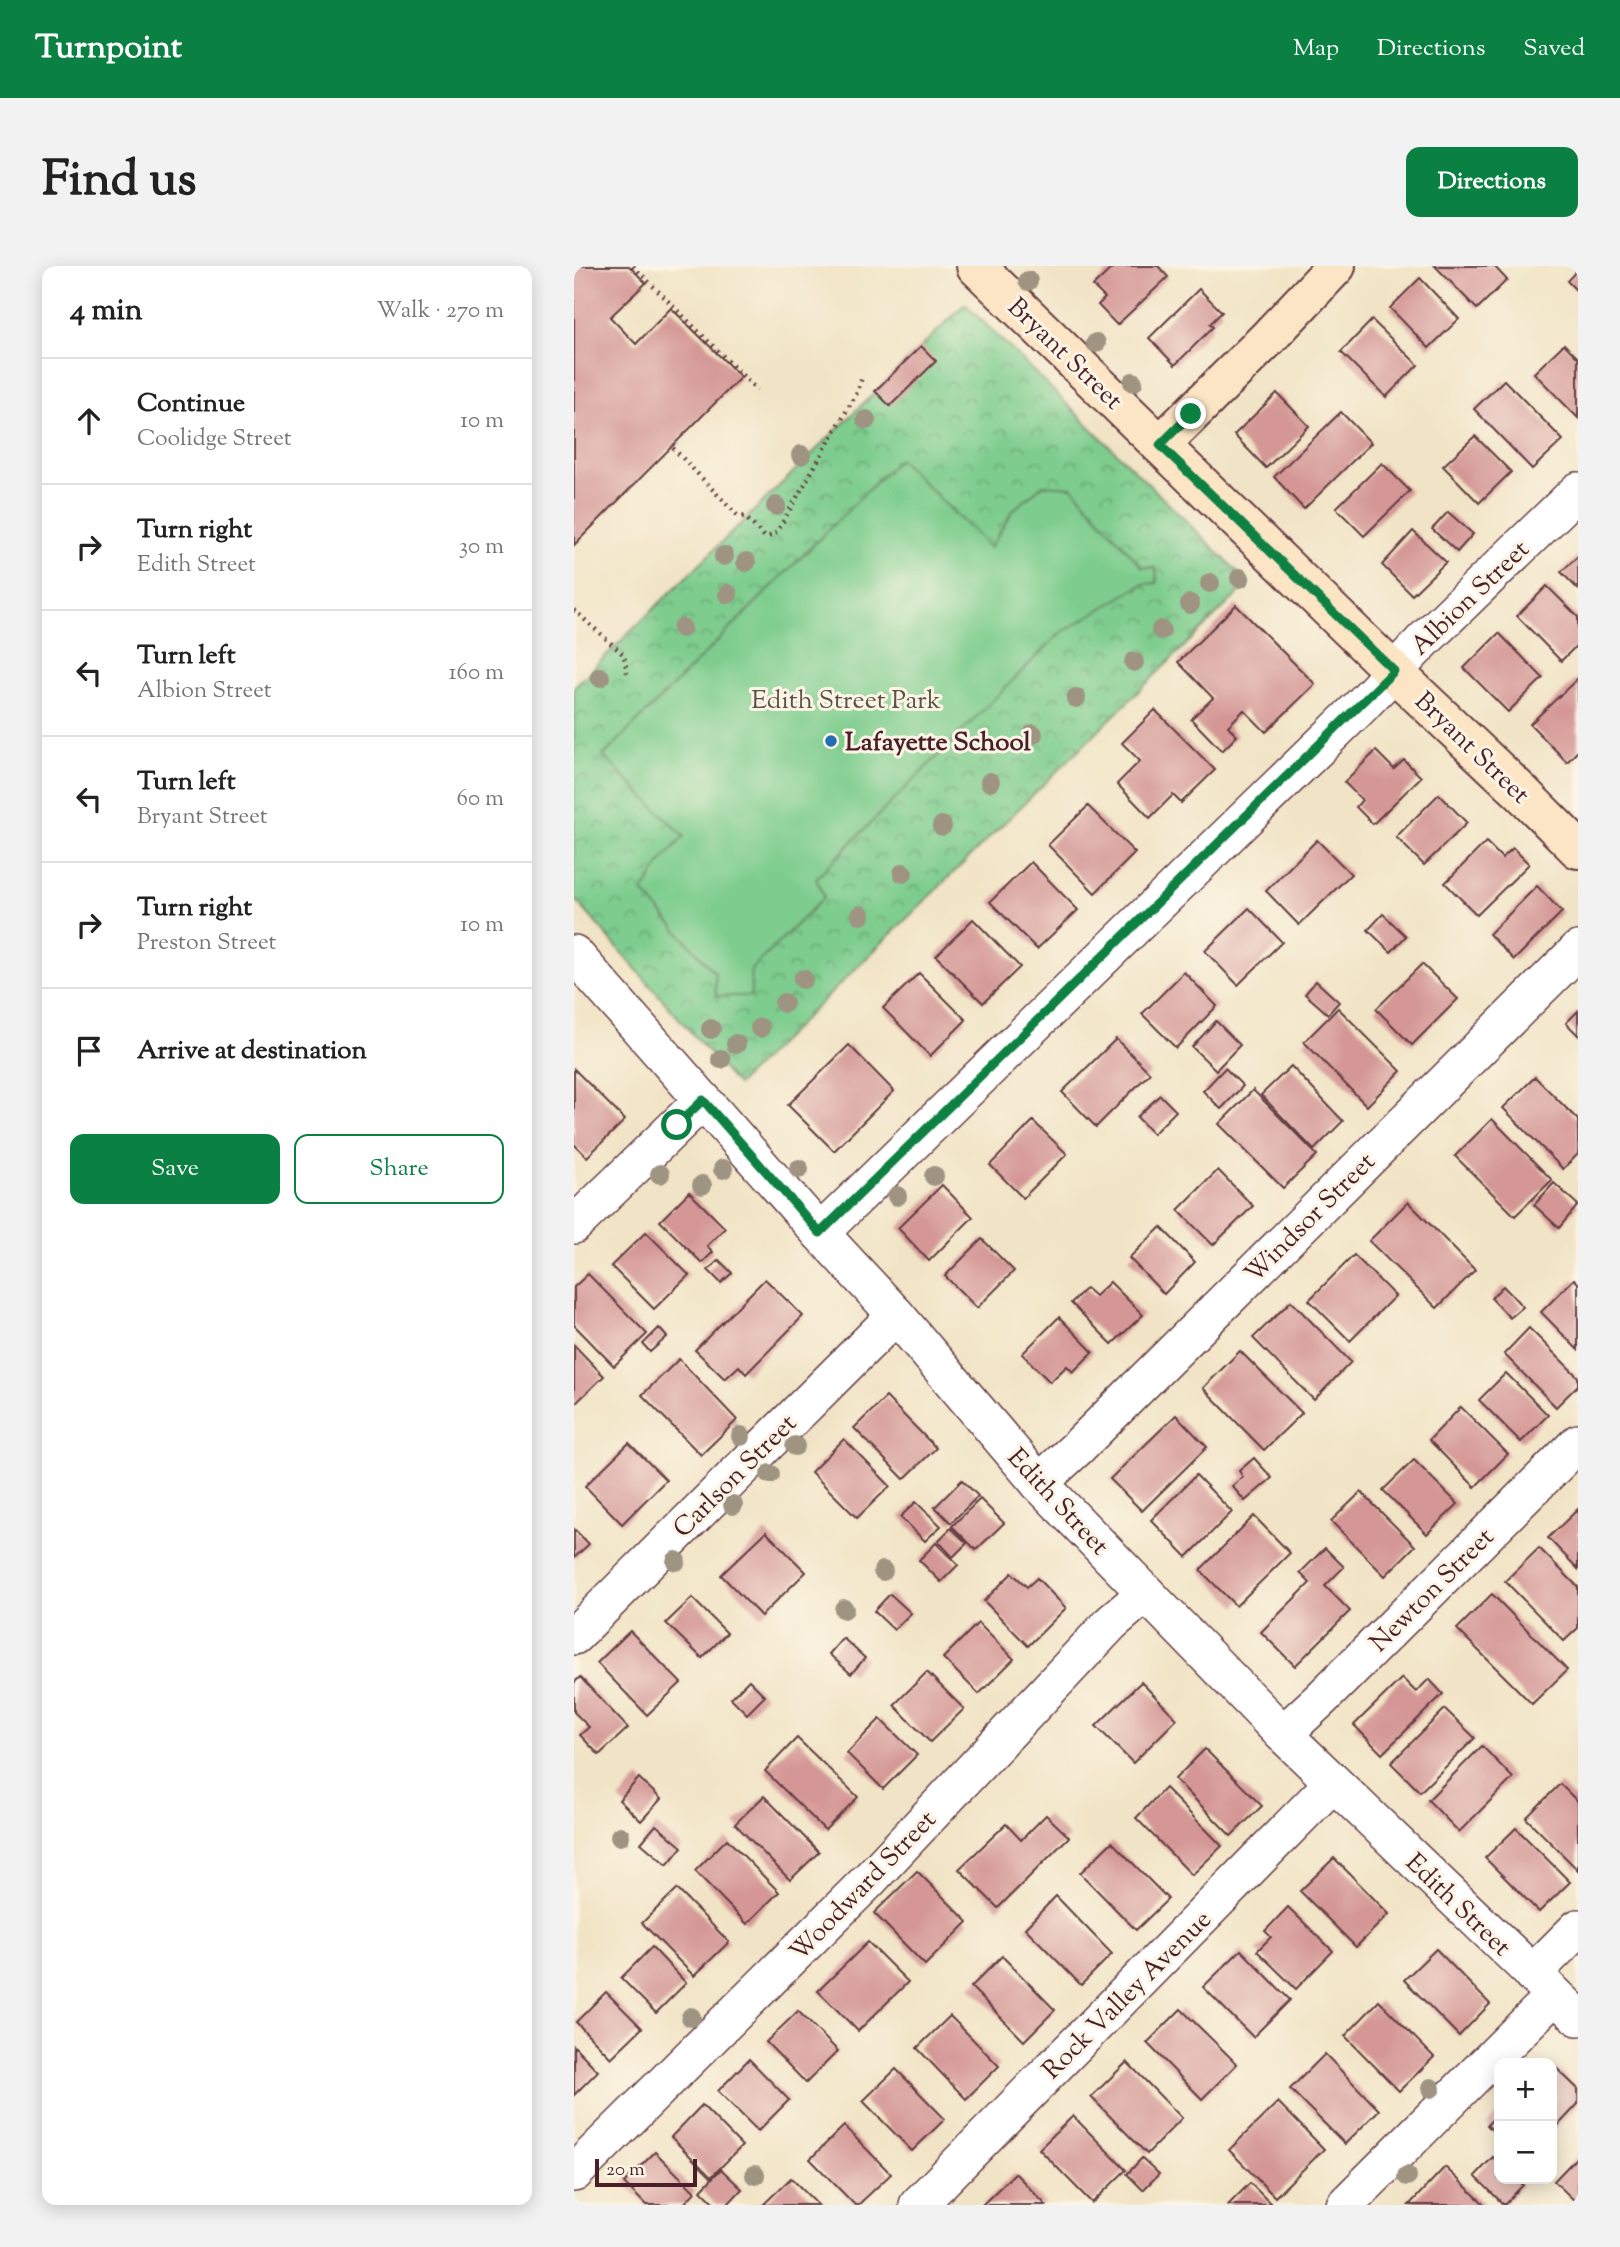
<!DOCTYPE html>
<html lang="en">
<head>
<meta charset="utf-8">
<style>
	:root { --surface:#fff; --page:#f2f2f2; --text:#222; --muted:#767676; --line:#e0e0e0; --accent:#0b8043 }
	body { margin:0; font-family:"Sorts Mill Goudy",serif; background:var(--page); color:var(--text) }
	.controls { position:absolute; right:21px; bottom:21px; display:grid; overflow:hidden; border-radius:14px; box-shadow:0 4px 18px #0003 }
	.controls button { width:63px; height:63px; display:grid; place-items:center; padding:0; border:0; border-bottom:2px solid var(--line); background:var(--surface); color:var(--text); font:35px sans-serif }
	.scale { position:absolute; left:21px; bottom:18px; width:102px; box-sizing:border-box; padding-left:7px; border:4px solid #4a1f2b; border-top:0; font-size:19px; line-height:24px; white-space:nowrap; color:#4a1f2b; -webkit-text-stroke:5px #fcf5e5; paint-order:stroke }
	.stop { position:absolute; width:21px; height:21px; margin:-16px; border:5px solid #0b8043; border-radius:50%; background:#fff }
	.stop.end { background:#0b8043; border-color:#fff; box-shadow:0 2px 7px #0008 }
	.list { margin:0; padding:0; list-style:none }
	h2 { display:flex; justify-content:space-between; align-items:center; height:91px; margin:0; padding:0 28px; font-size:30px }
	h2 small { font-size:23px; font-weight:400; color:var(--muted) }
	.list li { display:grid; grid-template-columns:46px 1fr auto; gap:21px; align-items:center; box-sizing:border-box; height:126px; padding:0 28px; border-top:2px solid var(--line) }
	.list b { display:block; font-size:26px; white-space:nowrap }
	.list p { margin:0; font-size:23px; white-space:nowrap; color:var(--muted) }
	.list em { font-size:23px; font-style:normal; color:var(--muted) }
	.actions { display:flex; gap:14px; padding:21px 28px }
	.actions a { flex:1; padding:16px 0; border:2px solid var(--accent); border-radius:14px; text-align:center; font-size:24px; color:var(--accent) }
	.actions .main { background:var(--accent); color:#fff }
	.icon { flex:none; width:38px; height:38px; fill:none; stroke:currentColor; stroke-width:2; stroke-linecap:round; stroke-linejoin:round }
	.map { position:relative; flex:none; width:1004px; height:1939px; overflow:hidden; border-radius:14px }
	header { display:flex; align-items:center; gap:42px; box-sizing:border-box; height:98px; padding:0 35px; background:var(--accent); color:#fff }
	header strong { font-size:33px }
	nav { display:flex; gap:38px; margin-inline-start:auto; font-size:24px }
	.intro { display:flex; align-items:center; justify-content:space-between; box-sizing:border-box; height:168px; padding:0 42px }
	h1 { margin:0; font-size:49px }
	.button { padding:18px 32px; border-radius:14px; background:var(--accent); color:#fff; font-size:24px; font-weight:700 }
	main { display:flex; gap:42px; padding:0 42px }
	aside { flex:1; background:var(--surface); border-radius:14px; box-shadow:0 4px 18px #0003 }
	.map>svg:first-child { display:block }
	.park { fill:url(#park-crowns); stroke:#64765c; stroke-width:2 }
	.garden { fill:#7ecd8e; stroke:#64765c; stroke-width:2 }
	.building { fill:#d49795 }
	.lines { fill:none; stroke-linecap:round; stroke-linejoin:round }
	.street-casing { stroke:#633c42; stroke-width:40 }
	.secondary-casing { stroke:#633c42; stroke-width:42 }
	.path { stroke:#633c42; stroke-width:4.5; stroke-dasharray:2 5; stroke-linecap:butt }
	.street { stroke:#fff; stroke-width:37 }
	.secondary { stroke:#fce5c4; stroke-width:38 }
	.tree { fill:#9e9481 }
	.route { stroke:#0b8043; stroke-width:9 }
	.poi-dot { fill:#1f6fb2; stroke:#fcf5e5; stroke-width:2.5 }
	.labels { text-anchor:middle; stroke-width:6; stroke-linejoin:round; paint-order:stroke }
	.street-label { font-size:26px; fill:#4a1f2b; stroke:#fcf5e5 }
	.park-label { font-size:26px; fill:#5a5349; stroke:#fcf5e5 }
	.poi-label { font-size:26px; font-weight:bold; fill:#4a1f2b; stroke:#fcf5e5; text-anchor:start }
</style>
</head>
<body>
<header>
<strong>Turnpoint</strong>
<nav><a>Map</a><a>Directions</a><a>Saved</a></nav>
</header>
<div class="intro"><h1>Find us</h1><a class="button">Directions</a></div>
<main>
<aside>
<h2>4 min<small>Walk · 270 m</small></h2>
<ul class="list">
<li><svg class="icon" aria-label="ahead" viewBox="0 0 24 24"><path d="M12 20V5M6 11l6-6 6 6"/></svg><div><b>Continue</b><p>Coolidge Street</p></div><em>10 m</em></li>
<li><svg class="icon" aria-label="right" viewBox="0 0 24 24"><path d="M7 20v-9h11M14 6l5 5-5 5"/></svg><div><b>Turn right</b><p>Edith Street</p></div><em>30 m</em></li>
<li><svg class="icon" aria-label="left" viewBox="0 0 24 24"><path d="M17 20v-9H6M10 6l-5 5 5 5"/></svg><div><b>Turn left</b><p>Albion Street</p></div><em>160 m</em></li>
<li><svg class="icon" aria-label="left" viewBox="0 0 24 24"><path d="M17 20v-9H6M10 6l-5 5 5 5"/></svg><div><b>Turn left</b><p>Bryant Street</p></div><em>60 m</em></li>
<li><svg class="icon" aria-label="right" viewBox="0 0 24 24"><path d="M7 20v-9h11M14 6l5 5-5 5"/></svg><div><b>Turn right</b><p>Preston Street</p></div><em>10 m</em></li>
<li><svg class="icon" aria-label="arrive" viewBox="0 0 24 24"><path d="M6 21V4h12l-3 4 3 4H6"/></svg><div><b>Arrive at destination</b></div></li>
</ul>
<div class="actions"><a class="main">Save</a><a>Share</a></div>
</aside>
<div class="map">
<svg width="1004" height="1939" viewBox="0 0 1004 1939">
	<defs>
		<pattern id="park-crowns" width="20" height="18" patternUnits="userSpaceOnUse" patternTransform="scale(1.75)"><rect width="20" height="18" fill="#7ecd8e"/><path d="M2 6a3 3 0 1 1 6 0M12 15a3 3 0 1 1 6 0" fill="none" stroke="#69a674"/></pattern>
	</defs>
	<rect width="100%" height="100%" fill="#fcf5e5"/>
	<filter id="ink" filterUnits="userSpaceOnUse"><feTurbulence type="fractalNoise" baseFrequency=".0143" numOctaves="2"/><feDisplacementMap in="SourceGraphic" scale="14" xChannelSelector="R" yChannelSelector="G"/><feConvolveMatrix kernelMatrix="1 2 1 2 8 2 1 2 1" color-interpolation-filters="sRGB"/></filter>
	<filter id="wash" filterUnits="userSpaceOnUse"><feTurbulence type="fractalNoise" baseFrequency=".00686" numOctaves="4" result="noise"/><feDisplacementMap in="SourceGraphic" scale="28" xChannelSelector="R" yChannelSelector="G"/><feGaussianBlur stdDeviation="1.57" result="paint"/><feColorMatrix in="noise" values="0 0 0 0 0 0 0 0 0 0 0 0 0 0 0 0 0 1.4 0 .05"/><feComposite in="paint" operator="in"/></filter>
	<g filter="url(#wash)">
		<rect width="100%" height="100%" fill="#f1e3c5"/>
		<polygon class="park" points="391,38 675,317 163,819 0,632 0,421"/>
		<polygon class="garden" points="325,193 416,282 439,244 469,219 498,221 568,301 582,302 583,317 569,318 485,368 242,612 250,631 177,704 177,730 142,730 141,707 69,626 88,595 110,570 29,490"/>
		<g id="blocks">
			<g class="building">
				<polygon points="0,0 55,0 72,17 36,51 62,78 97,42 167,111 0,279"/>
				<polygon points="540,0 584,0 594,11 543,59 524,39 531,32 519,20"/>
				<polygon points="861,0 920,0 933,14 903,43"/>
				<polygon points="1004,3 1004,26 993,15"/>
				<polygon points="846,12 885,53 855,82 816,42"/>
				<polygon points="625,23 648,46 636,58 639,61 601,99 575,72"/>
				<polygon points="798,54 844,99 812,131 767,86"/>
				<polygon points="990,78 1004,92 1004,152 960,107"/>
				<polygon points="347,80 362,95 316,140 301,125"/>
				<polygon points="930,114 989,174 958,203 900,143"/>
				<polygon points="703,127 735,160 692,202 660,169"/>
				<polygon points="767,146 797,177 730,243 700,211"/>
				<polygon points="901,170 937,206 905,237 869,200"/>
				<polygon points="808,197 836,225 790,270 762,242"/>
				<polygon points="874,246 899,268 883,286 858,263"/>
				<polygon points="839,265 872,296 838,329 808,299"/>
				<polygon points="1004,290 1004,323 987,306"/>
				<polygon points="973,320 1004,351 1004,378 987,395 943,350"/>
				<polygon points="662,339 741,418 692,466 670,444 654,460 663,470 648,485 617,453 639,432 604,396"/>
				<polygon points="925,367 969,412 934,446 890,402"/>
				<polygon points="1004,412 1004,485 993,496 956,458"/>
				<polygon points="581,444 641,504 607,537 599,529 576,552 543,518 566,495 548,477"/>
				<polygon points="802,485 820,503 830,494 847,511 799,558 782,541 788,534 770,516"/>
				<polygon points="865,528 893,557 850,599 822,571"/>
				<polygon points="514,540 561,587 521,627 474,579"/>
				<polygon points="743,574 777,608 725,659 692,625"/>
				<polygon points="912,576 928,592 939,582 955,598 903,649 871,617"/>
				<polygon points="457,596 504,644 463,683 416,636"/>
				<polygon points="963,620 988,646 940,694 915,668"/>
				<polygon points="675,642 708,676 664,719 631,685"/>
				<polygon points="809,648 832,670 817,686 794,664"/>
				<polygon points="399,653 446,701 409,737 362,690"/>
				<polygon points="848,698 884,733 838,779 802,743"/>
				<polygon points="610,706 643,740 602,782 568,748"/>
				<polygon points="345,707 392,754 356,790 309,742"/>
				<polygon points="742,715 765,736 754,748 731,728"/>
				<polygon points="764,742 827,805 793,840 730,776"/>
				<polygon points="1004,745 1004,769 992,757"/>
				<polygon points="642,755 666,779 642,804 618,781"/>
				<polygon points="542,773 576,807 522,861 488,826"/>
				<polygon points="275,779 320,825 260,885 214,839"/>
				<polygon points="717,800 769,855 740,884 687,829"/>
				<polygon points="651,802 669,820 647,843 629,825"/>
				<polygon points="0,803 51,854 13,891 0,878"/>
				<polygon points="961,811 1004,854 1004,888 989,903 929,842"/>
				<polygon points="679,824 743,889 709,922 645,858"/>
				<polygon points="586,829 602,845 579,868 563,851"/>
				<polygon points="918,853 978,914 941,950 881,890"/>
				<polygon points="459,855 493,888 449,932 416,899"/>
				<polygon points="644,904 679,940 639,979 604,944"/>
				<polygon points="980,917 1004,939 985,962 960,939"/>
				<polygon points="368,919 399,951 355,995 324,962"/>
				<polygon points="115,926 151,962 133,980 139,986 128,997 86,955"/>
				<polygon points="834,936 901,1004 863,1042 795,975"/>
				<polygon points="587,961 621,996 590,1028 555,992"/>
				<polygon points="72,966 115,1009 80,1043 37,1000"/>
				<polygon points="408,973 440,1005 403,1042 371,1010"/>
				<polygon points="780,989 821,1030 776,1075 735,1034"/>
				<polygon points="145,994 158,1007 147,1017 134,1004"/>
				<polygon points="14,1008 73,1068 40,1100 0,1059 0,1021"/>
				<polygon points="191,1013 229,1050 172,1108 165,1100 151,1113 121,1084"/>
				<polygon points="1000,1013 1004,1017 1004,1084 967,1046"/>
				<polygon points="536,1016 569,1049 538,1078 497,1037 512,1022 521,1030"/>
				<polygon points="929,1020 949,1041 936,1052 917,1032"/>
				<polygon points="717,1035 777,1096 740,1134 679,1072"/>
				<polygon points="485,1051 519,1086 499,1106 493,1100 476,1116 448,1088"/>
				<polygon points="85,1062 93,1071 76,1086 69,1078"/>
				<polygon points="955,1062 1004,1111 1004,1119 982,1141 930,1088"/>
				<polygon points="0,1079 30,1110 0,1139"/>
				<polygon points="666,1085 728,1147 690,1184 629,1122"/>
				<polygon points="105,1093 163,1154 127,1189 68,1129"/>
				<polygon points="932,1107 974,1149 947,1176 905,1134"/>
				<polygon points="312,1131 362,1182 330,1213 280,1162"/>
				<polygon points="887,1141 934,1188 901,1221 855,1174"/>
				<polygon points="602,1149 633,1181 568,1245 536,1213"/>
				<polygon points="270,1173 316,1220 283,1252 237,1206"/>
				<polygon points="55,1177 92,1214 48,1258 11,1220"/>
				<polygon points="680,1192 698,1212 671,1235 658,1220 669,1211 665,1205"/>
				<polygon points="840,1194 884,1238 853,1268 809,1224"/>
				<polygon points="622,1209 658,1246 613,1291 577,1254"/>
				<polygon points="388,1214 404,1230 377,1257 361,1241"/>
				<polygon points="787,1226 841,1280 811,1310 757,1255"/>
				<polygon points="406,1233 430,1257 402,1284 378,1260"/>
				<polygon points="342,1236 367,1260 351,1275 326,1251"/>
				<polygon points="1004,1243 1004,1303 974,1272"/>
				<polygon points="680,1250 716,1287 662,1340 626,1304"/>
				<polygon points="377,1262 393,1277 379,1291 364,1275"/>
				<polygon points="0,1263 15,1278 0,1292"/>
				<polygon points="192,1266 232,1306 187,1350 147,1309"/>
				<polygon points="362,1277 384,1299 367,1316 345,1294"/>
				<polygon points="751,1282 770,1301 751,1320 776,1345 721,1400 687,1366 736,1317 726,1307"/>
				<polygon points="965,1282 1004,1321 1004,1362 990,1375 931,1315"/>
				<polygon points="438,1307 453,1321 463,1312 492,1342 454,1380 410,1335"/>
				<polygon points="316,1328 337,1347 320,1364 300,1345"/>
				<polygon points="918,1328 993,1404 958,1438 883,1363"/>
				<polygon points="118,1332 153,1367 128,1392 92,1357"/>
				<polygon points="404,1357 440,1393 405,1428 369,1392"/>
				<polygon points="56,1365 107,1417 73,1449 23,1397"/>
				<polygon points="269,1372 291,1392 277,1408 255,1388"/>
				<polygon points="353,1406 390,1443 356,1476 320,1439"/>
				<polygon points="6,1411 54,1462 25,1489 6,1469 15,1461 0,1446 0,1417"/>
				<polygon points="828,1412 842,1426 855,1413 869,1428 808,1488 780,1459"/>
				<polygon points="175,1414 191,1430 173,1448 157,1432"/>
				<polygon points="567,1416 603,1453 559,1497 522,1460"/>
				<polygon points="871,1443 901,1472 846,1526 817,1497"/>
				<polygon points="306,1453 343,1489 309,1523 273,1487"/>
				<polygon points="223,1472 284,1531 251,1564 191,1505"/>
				<polygon points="908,1480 939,1512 885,1566 854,1534"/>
				<polygon points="631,1483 688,1540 657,1570 601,1513"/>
				<polygon points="65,1512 87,1533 67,1555 45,1534"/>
				<polygon points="986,1518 1004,1536 1004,1604 952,1552"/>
				<polygon points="591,1522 648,1580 618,1609 562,1552"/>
				<polygon points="190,1530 245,1586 216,1614 161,1558"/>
				<polygon points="472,1549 495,1571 424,1642 385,1603 432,1558 447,1574"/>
				<polygon points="82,1559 108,1581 93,1599 67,1577"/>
				<polygon points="942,1562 996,1616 965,1646 911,1592"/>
				<polygon points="153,1573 205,1626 173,1658 121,1605"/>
				<polygon points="538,1576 594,1633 562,1664 506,1607"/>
				<polygon points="760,1592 815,1648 782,1681 726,1625"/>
				<polygon points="343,1605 394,1656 351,1699 300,1647"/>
				<polygon points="103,1623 155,1676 120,1710 68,1657"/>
				<polygon points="482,1630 538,1688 507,1719 451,1662"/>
				<polygon points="714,1641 759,1685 722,1723 683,1685 697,1671 691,1665"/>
				<polygon points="294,1676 334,1716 284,1765 244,1725"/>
				<polygon points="78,1681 112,1717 82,1747 47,1712"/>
				<polygon points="862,1683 916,1738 885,1770 830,1714"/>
				<polygon points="667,1684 716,1734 679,1771 629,1721"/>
				<polygon points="428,1690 481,1744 450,1775 397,1721"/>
				<polygon points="32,1726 68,1762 37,1792 2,1756"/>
				<polygon points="805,1735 860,1791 825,1825 771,1770"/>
				<polygon points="607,1743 663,1798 628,1833 573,1777"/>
				<polygon points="224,1745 264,1785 232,1817 192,1776"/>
				<polygon points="376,1750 425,1800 392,1833 343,1782"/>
				<polygon points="0,1780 24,1805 0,1829"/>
				<polygon points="751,1788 805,1844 771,1878 716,1823"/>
				<polygon points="175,1793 215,1834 184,1865 144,1825"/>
				<polygon points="553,1796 608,1852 573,1888 517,1831"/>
				<polygon points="978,1798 1004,1823 1004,1838 978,1866"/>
				<polygon points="322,1803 371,1853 338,1885 289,1835"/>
				<polygon points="704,1836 750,1883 701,1931 655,1884"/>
				<polygon points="128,1839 168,1880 137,1911 97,1871"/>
				<polygon points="925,1846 925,1871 913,1859"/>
				<polygon points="499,1850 552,1904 518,1937 465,1883"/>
				<polygon points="270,1860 317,1908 284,1939 281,1939 236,1893"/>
				<polygon points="81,1886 121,1926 109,1939 72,1939 50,1917"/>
				<polygon points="1004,1890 1004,1938 980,1915"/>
				<polygon points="919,1891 925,1897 925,1913 942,1913 949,1919 930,1939 901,1910"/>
				<polygon points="568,1892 585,1908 569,1924 553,1908"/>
				<polygon points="871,1901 911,1939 835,1939"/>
				<polygon points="147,1903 168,1923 153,1939 142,1939 127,1924"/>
				<polygon points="441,1907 472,1939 408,1939"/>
				<polygon points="217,1912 244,1939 189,1939"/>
				<polygon points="676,1917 698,1939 654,1939"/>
			</g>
		</g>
	</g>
	<g filter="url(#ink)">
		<use href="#blocks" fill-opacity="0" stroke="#633c42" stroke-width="2"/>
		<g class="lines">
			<g class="street-casing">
				<g id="street">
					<polyline points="0,688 246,967 322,1049 465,1217 709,1468 1004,1751"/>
					<polyline points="0,959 129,834"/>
					<polyline points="246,967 785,442 850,374 1004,225"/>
					<polyline points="465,1217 503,1182 1004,684"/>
					<polyline points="0,1370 322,1049"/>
					<polyline points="709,1468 747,1433 1004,1177"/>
					<polyline points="958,1708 1004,1662"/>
					<polyline points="0,1907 294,1615 537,1357 572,1327"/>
					<polyline points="344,1939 759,1517"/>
					<polyline points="771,1939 981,1729"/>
				</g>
			</g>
			<g class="secondary-casing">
				<g id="secondary">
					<polyline points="402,0 820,406 948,527 1004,583"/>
					<polyline points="586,179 693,73 762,0"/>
				</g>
			</g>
			<g class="path">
				<polyline points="59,0 183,124"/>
				<polyline points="99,182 163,249 171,251 191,271 197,270 203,266 284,125 288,111"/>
				<polyline points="0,344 50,389 53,407"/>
			</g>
			<use href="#street" class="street"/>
			<use href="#secondary" class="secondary"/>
		</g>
		<g class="tree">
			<circle cx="454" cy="15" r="10"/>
			<circle cx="522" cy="77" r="10"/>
			<circle cx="559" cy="116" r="10"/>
			<circle cx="292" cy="154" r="10"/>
			<circle cx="227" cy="189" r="10"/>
			<circle cx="202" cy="240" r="10"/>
			<circle cx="150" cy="290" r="10"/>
			<circle cx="172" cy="296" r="10"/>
			<circle cx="666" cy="312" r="10"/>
			<circle cx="636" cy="317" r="10"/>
			<circle cx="154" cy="328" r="10"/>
			<circle cx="616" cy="338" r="10"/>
			<circle cx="108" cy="362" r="10"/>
			<circle cx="587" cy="364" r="10"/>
			<circle cx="560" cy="396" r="10"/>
			<circle cx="26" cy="411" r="10"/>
			<circle cx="502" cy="432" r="10"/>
			<circle cx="459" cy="468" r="10"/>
			<circle cx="416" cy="516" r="10"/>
			<circle cx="368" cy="560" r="10"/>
			<circle cx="329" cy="607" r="10"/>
			<circle cx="287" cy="649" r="10"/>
			<circle cx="229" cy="713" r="10"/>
			<circle cx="210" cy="737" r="10"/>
			<circle cx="186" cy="762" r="10"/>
			<circle cx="137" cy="763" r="10"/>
			<circle cx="162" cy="778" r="10"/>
			<circle cx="147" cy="793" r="10"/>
			<circle cx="149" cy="903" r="10"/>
			<circle cx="225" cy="903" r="10"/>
			<circle cx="86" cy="908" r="10"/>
			<circle cx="360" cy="910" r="10"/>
			<circle cx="128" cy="919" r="10"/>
			<circle cx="323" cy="930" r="10"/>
			<circle cx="167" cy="1170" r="10"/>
			<circle cx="221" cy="1180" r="10"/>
			<circle cx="196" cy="1208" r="10"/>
			<circle cx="159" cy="1239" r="10"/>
			<circle cx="102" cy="1295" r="10"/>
			<circle cx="309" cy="1305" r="10"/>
			<circle cx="270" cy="1343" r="10"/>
			<circle cx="46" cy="1570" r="10"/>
			<circle cx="117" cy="1751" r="10"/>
			<circle cx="857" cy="1822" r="10"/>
			<circle cx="181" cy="1909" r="10"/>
			<circle cx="833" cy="1910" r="10"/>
		</g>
	</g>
	<g class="lines" filter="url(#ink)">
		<polyline class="route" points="103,859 129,834 246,967 820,405 586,179 617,148"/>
	</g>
	<circle class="poi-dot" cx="257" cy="475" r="7"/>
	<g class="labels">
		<g class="street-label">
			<text transform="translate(492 87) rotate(44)" y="9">Bryant Street</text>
			<text transform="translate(895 331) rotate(-44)" y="9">Albion Street</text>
			<text transform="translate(899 481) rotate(44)" y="9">Bryant Street</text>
			<text transform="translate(735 951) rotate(-45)" y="9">Windsor Street</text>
			<text transform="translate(160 1209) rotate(-45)" y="9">Carlson Street</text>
			<text transform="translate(485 1235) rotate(47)" y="9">Edith Street</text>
			<text transform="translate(857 1323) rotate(-45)" y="9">Newton Street</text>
			<text transform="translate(288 1619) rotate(-46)" y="9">Woodward Street</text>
			<text transform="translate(885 1638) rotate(44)" y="9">Edith Street</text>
			<text transform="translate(552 1728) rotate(-45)" y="9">Rock Valley Avenue</text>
		</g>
		<g class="park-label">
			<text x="272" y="442">Edith Street Park</text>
		</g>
		<g class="poi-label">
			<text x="271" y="484">Lafayette School</text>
		</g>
	</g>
</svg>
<div class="controls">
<button>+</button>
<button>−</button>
</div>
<div class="scale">20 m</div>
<div class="stop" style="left:103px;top:859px"></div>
<div class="stop end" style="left:617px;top:148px"></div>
</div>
</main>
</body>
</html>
